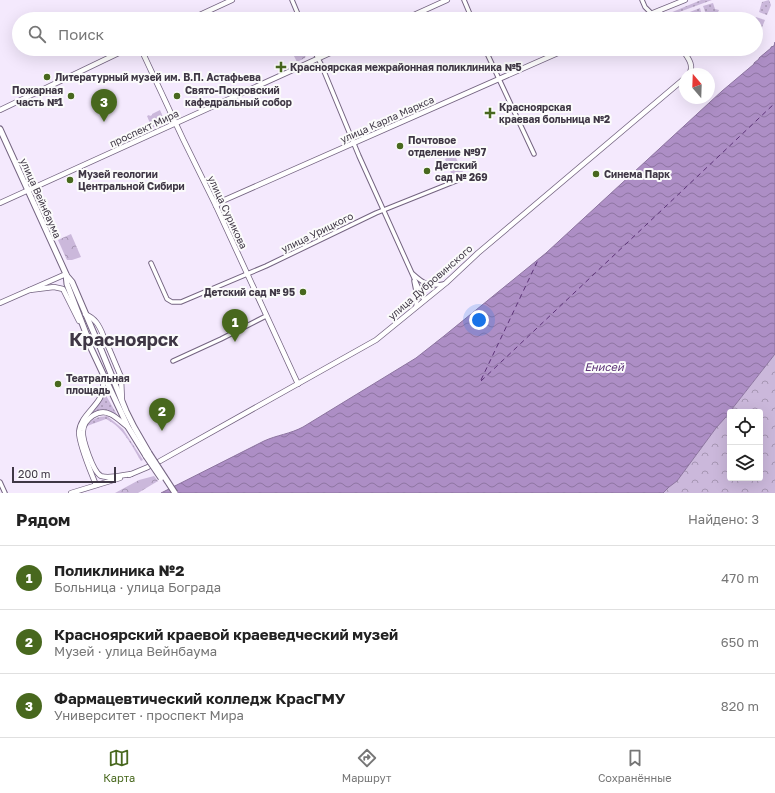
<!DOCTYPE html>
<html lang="ru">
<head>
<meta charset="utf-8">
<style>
	:root { --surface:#fff; --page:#f6f6f6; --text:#222; --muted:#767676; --line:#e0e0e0; --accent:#48681e }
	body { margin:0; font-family:"Golos Text",sans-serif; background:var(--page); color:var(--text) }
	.controls { position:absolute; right:12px; bottom:12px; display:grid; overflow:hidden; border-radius:4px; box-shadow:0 4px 16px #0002 }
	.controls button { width:36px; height:36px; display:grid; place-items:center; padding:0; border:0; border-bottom:1px solid var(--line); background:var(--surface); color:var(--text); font:20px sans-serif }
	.compass { position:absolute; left:679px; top:68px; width:36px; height:36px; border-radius:50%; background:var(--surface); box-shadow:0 4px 16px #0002; rotate:341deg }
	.scale { position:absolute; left:12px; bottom:10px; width:104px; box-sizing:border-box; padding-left:4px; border:2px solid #3f3745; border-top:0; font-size:11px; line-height:14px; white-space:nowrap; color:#3f3745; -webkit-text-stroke:3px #fbfbfb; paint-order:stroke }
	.you { position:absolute; left:479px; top:320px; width:14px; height:14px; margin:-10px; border:3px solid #fff; border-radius:50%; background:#1a73e8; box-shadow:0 0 0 6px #1a73e833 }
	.badge { display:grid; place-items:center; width:26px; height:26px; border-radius:50%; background:var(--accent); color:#fff; font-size:13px; font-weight:700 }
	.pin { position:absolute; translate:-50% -33px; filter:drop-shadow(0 1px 2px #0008) }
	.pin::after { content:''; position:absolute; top:21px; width:14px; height:12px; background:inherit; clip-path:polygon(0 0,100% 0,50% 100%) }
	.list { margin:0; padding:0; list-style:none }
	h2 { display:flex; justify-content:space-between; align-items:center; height:52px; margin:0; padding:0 16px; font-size:17px }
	h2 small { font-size:13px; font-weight:400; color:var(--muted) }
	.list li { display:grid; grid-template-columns:26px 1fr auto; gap:12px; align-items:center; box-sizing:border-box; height:64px; padding:0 16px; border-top:1px solid var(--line) }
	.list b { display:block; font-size:15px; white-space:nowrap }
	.list p { margin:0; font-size:13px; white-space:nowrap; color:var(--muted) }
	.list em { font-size:13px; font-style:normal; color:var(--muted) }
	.icon { flex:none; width:22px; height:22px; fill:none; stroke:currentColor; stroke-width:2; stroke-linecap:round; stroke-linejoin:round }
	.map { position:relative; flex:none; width:775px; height:493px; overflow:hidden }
	.search { position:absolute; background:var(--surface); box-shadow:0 4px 16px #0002; left:12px; right:12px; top:12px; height:44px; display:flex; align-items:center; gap:10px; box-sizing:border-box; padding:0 14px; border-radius:22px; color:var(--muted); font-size:15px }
	.sheet { height:244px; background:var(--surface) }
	nav { display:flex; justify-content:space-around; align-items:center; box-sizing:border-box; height:56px; border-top:1px solid var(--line); background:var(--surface); font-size:11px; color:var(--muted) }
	nav a { display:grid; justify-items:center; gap:2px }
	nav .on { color:var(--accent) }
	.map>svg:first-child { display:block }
	.grass { fill:url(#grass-dots) }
	.forest { fill:url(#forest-crowns) }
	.pitch { fill:#cbb8db }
	.water { fill:url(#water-waves); stroke:#8c749f }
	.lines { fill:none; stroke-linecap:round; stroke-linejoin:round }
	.ferry { stroke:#5d3478; stroke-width:1; stroke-dasharray:5 4; stroke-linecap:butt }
	.minor-casing { stroke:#746481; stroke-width:5.5 }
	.major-casing { stroke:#746481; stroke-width:6 }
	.highway-casing { stroke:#746481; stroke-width:7 }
	.minor { stroke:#fff; stroke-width:3.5 }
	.major { stroke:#fff; stroke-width:4.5 }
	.highway { stroke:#fff; stroke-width:5 }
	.highway-bridge-casing { stroke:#746481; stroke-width:7; stroke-linecap:butt }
	.highway-bridge { stroke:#fff; stroke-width:5 }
	.poi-dot { fill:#48681e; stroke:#fbfbfb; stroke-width:1.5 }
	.labels { text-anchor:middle; stroke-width:4; stroke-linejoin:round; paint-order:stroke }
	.poi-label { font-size:10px; font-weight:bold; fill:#3f3745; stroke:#fbfbfb; text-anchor:start }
	.street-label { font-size:10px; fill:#3f3745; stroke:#fbfbfb }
	.water-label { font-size:11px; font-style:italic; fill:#5d3478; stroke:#fbfbfb }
	.town-label { font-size:18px; font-weight:bold; fill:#3f3745; stroke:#fbfbfb }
</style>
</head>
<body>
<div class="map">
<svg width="775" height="493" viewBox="0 0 775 493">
	<defs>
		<pattern id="grass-dots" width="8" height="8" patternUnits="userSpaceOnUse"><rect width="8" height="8" fill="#cbb8db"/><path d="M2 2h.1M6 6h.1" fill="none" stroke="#a696b3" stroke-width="1.8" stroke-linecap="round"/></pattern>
		<pattern id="forest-crowns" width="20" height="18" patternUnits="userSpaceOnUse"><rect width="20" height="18" fill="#cbb8db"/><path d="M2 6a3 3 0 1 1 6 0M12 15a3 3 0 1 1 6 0" fill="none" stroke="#a696b3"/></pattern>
		<pattern id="water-waves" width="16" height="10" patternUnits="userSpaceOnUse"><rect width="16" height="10" fill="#ad8ec5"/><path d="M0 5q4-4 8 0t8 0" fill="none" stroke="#8e75a2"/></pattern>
	</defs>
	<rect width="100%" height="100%" fill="#f4e9fd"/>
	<g class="grass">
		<polygon points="701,0 712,0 671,15 670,13"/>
		<polygon points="769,0 771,5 767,15 759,12 762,2"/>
		<polygon points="713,3 715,9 719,10 715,19 707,17 703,6"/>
		<polygon points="700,8 701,12 684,19 678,19 677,17"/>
		<polygon points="756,17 765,20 756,42 755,19"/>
		<polygon points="104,392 119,418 113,414 92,414 92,412 103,398"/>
		<path d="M107 416 123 429 143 460 141 461C132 446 123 427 106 419L87 426C92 418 98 417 107 416Z"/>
	</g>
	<g class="forest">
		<polygon points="300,49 304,49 306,54 305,58 297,62 292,52"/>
		<polygon points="160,110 165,122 152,128 147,116 149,115 150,116 152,115 152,114"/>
		<polygon points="71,234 81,257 72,260 67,260 66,258 58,240"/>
		<polygon points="775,354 775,493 663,493 669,487 677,481 716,428 730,412 730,478 760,478 760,412 730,412"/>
		<polygon points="154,476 158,481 138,493 115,493 139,480"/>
	</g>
	<polygon class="pitch" points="454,154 463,172 453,177 445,159"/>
	<path class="water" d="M775 42V354L725 418 716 428 677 481 669 487 663 493H161L264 441C277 435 290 434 303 427L416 358 444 336 546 253 722 91 754 64V63L759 59V58L771 48V47L774 46Z"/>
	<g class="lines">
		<g class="ferry">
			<polyline points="481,380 539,258"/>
			<polyline points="481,381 775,103"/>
		</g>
		<g class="minor-casing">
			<g id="minor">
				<polyline points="292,0 300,19"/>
				<polyline points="464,0 472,19"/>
				<polyline points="642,0 645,7 651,13"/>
				<polyline points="313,49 321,64 359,156 424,300"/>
				<polyline points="485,49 534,154"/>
				<polyline points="151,263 167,299 172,302 181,302 266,266 376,213 461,179"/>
				<path d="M413 274C424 284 429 287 444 284"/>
				<polyline points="414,281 417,296 416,307"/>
				<polyline points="173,361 221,339 266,316"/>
				<polyline points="0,482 5,493"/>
			</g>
		</g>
		<g class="major-casing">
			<g id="major">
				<polyline points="659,11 664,19"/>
				<polyline points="191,19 232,0"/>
				<polyline points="405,19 447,0"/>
				<polyline points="638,19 685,0"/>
				<polyline points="141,49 183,139 216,206 298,384"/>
				<path d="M682 49C687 57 695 65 689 74"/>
				<polyline points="0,110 127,49"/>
				<polyline points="0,203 339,49"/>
				<polyline points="216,206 220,202 567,49"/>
				<polyline points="30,290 54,287 63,289 79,321"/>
				<polyline points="0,303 66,274"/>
				<path d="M85 314C95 318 99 325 103 335"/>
				<polyline points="105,339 121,377 122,400"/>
				<path d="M128 427C122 423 117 417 110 414 99 408 84 419 83 431 82 439 93 472 101 476 109 479 122 475 131 474"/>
				<polyline points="160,461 376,340 446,283 478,253 685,78"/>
				<polyline points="129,475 148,467"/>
				<path d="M96 485C91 472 79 445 79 432 80 418 94 409 100 398 104 391 104 384 103 376"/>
				<polyline points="71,493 120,478"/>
			</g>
		</g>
		<g class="highway-casing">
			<g id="highway">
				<polyline points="0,129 66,274 67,284 89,341"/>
				<polyline points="66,275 72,282 96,338"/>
				<polyline points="98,342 126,411 134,427 149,453"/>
				<polyline points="90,346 128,427 146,456"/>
			</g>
		</g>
		<use href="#minor" class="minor"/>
		<use href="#major" class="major"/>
		<use href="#highway" class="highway"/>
		<g class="highway-bridge-casing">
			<g id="highway-bridge">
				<polyline points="149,453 175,493"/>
				<polyline points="146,456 161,478"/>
			</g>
		</g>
		<use href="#highway-bridge" class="highway-bridge"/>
	</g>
	<g class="poi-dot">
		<path d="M279 61h4v4h4v4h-4v4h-4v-4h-4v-4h4z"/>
		<circle cx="47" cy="77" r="4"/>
		<circle cx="71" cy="96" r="4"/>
		<circle cx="177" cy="96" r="4"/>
		<path d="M488 107h4v4h4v4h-4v4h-4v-4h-4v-4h4z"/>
		<circle cx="400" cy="146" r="4"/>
		<circle cx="427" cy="171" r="4"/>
		<circle cx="596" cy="174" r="4"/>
		<circle cx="70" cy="180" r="4"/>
		<circle cx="303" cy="292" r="4"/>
		<circle cx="58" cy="384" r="4"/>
	</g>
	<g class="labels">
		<g class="poi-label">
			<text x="290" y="71">Красноярская межрайонная поликлиника №5</text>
			<text x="55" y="81">Литературный музей им. В.П. Астафьева</text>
			<text x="63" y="94" text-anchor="end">Пожарная<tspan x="63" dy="12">часть №1</tspan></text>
			<text x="185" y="94">Свято-Покровский<tspan x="185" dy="12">кафедральный собор</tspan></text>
			<text x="499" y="111">Красноярская<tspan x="499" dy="12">краевая больница №2</tspan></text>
			<text x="408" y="144">Почтовое<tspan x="408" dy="12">отделение №97</tspan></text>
			<text x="435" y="169">Детский<tspan x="435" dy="12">сад № 269</tspan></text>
			<text x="78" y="178">Музей геологии<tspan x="78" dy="12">Центральной Сибири</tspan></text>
			<text x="604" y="178">Синема Парк</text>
			<text x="295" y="296" text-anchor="end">Детский сад № 95</text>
			<text x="66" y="382">Театральная<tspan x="66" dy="12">площадь</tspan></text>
		</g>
		<g class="street-label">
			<text transform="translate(387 119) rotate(-24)" y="4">улица Карла Маркса</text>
			<text transform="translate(144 128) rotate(-25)" y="4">проспект Мира</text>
			<text transform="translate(41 198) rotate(66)" y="4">улица Вейнбаума</text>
			<text transform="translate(228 212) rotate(65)" y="4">улица Сурикова</text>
			<text transform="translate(317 232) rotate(-26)" y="4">улица Урицкого</text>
			<text transform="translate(430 282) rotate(-41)" y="4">улица Дубровинского</text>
		</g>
		<g class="water-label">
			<text x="604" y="371">Енисей</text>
		</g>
		<g class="town-label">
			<text x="124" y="346">Красноярск</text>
		</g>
	</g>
</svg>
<div class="controls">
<button><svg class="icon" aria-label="locate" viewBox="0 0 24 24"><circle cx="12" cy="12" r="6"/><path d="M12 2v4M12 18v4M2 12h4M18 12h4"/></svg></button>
<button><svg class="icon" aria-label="layers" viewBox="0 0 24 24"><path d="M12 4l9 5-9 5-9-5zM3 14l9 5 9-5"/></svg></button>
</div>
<svg class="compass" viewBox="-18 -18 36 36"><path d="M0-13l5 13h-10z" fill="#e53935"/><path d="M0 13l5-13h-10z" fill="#767676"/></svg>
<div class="scale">200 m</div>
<div class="you"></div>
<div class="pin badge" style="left:235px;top:342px">1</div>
<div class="pin badge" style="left:162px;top:431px">2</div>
<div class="pin badge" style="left:104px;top:122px">3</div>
<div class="search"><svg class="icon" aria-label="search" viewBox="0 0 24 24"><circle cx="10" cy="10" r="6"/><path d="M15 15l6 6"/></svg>Поиск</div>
</div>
<section class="sheet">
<h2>Рядом<small>Найдено: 3</small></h2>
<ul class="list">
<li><span class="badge">1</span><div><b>Поликлиника №2</b><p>Больница · улица Бограда</p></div><em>470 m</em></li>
<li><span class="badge">2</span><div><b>Красноярский краевой краеведческий музей</b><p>Музей · улица Вейнбаума</p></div><em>650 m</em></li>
<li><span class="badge">3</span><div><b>Фармацевтический колледж КрасГМУ</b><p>Университет · проспект Мира</p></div><em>820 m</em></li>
</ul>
</section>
<nav>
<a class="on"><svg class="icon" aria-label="map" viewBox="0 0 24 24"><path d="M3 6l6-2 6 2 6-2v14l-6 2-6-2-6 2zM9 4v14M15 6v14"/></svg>Карта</a>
<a><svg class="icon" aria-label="directions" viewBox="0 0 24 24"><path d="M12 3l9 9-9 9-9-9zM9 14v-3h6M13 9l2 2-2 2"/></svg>Маршрут</a>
<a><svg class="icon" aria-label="saved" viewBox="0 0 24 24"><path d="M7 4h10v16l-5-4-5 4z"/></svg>Сохранённые</a>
</nav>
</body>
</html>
